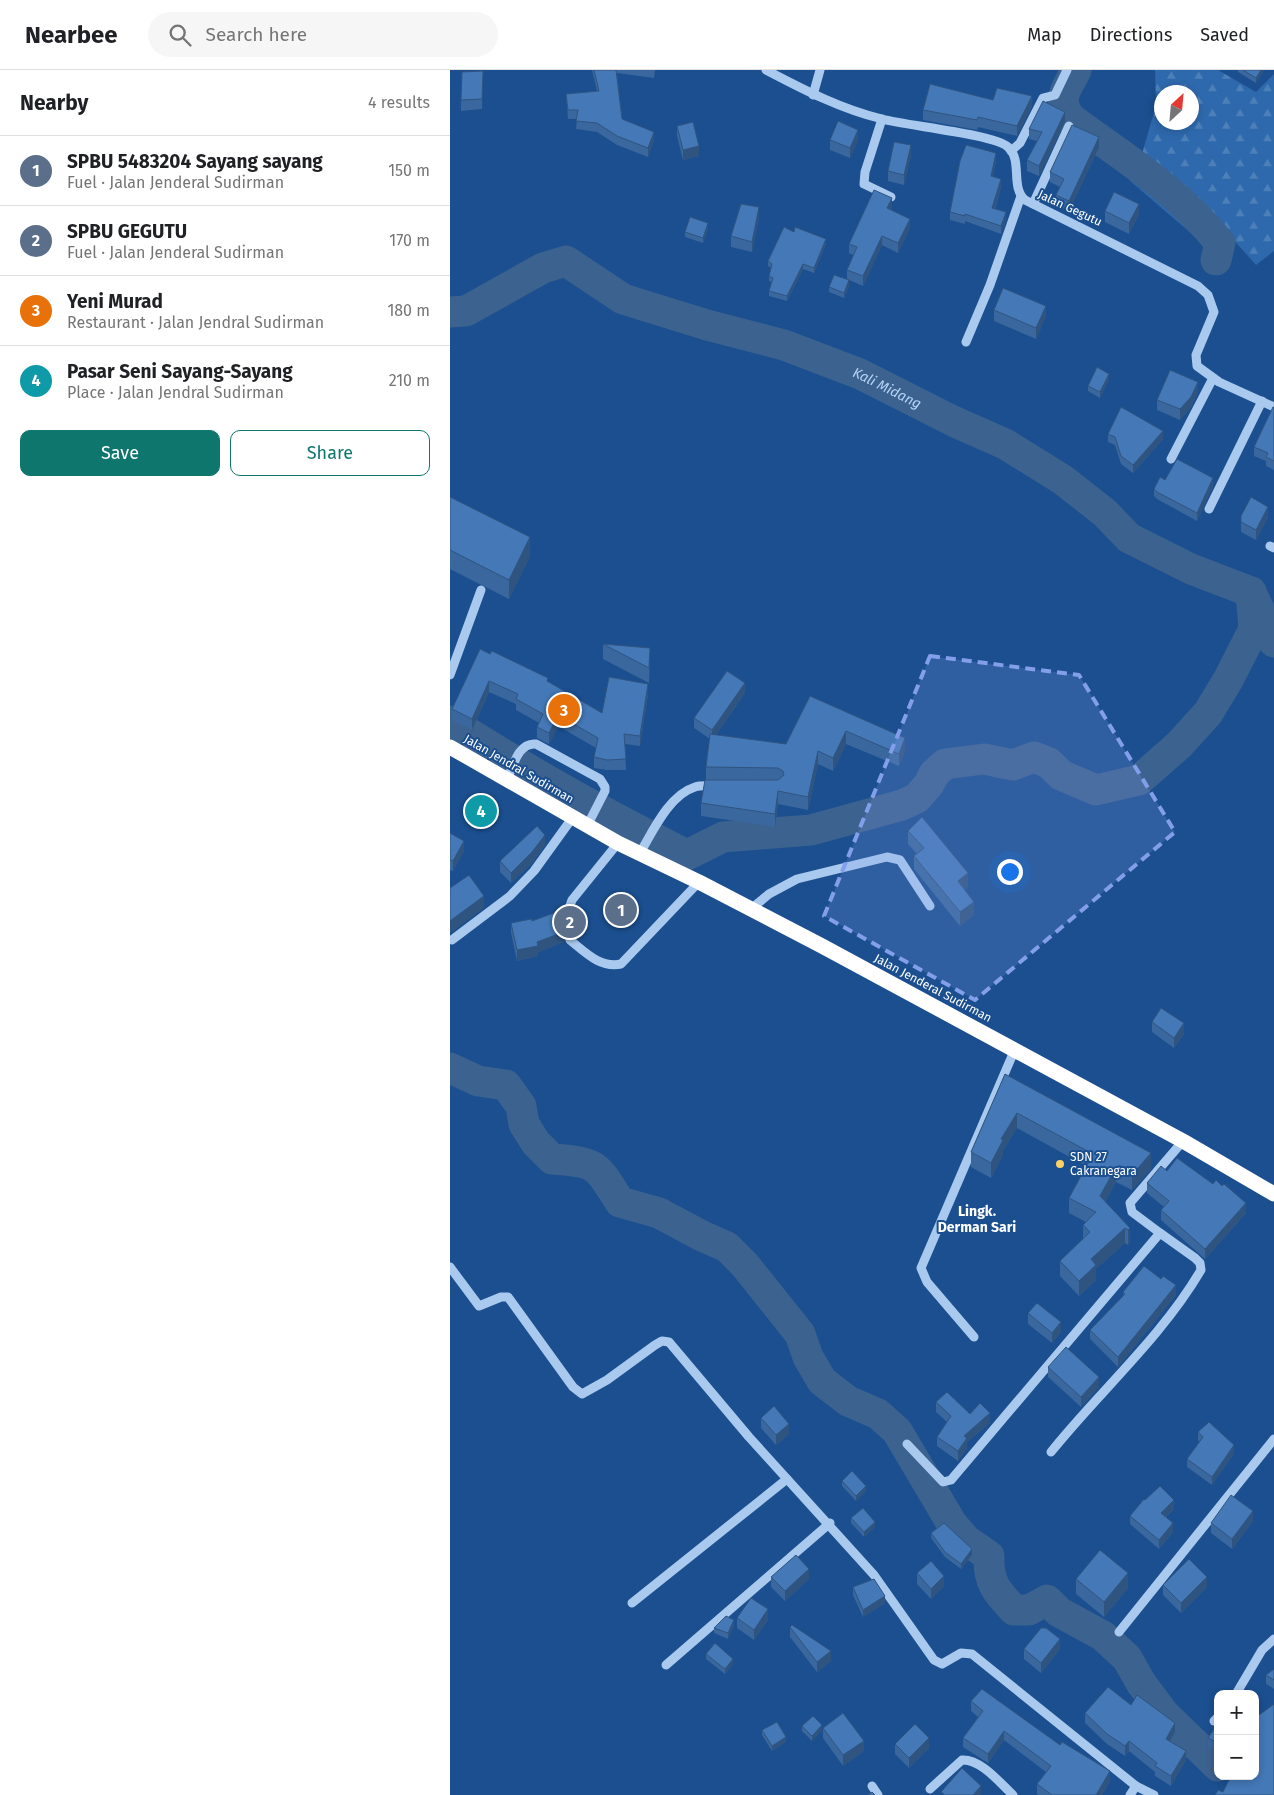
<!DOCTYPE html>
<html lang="en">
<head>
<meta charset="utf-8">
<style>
	:root { --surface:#fff; --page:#f6f6f6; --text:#202124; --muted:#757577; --line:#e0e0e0; --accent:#0f766e }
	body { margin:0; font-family:"Fira Sans",sans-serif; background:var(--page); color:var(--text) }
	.controls { position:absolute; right:15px; bottom:15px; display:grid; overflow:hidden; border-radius:10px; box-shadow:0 2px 8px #0003 }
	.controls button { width:45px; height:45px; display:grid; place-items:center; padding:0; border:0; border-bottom:1px solid var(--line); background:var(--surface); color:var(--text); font:25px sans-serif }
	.compass { position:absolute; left:704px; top:15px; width:45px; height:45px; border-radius:50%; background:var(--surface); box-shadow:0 2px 8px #0003; rotate:26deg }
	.you { position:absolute; left:559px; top:801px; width:18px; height:18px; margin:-12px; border:4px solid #fff; border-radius:50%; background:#1a73e8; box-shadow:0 0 0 8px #1a73e833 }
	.badge { display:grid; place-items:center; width:32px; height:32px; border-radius:50%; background:var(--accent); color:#fff; font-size:16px; font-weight:700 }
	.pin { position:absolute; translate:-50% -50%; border:2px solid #fff; box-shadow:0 1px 5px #0006 }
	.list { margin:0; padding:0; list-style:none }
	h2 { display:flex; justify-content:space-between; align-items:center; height:65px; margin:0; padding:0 20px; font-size:21px }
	h2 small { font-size:16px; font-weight:400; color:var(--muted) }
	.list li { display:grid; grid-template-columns:32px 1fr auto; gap:15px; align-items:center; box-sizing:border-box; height:70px; padding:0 20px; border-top:1px solid var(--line) }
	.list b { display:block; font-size:19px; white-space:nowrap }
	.list p { margin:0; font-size:16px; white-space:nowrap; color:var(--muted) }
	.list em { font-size:16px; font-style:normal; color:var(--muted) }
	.actions { display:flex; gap:10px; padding:15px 20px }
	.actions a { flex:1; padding:11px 0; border:1px solid var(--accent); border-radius:10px; text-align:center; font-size:18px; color:var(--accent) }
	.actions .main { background:var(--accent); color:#fff }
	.icon { flex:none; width:28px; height:28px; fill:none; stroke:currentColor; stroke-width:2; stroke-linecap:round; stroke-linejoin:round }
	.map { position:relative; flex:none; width:824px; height:1725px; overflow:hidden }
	header { display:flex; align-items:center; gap:30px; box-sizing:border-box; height:70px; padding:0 25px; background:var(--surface); border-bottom:1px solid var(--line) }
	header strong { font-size:24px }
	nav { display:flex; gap:28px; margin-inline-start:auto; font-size:18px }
	.search { width:350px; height:45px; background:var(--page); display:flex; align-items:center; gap:12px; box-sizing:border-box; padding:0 18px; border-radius:28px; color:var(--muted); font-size:19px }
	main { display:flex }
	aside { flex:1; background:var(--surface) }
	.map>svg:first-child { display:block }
	.forest { fill:url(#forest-firs); fill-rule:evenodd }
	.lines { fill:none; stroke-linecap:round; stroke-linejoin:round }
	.river { stroke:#3c6290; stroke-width:31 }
	.minor { stroke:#a9c9ee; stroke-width:9 }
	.highway { stroke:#fff; stroke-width:15 }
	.wall { fill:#3a679d }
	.shaded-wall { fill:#305480 }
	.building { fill:#4478b7; stroke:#305480 }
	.marked { fill:#839eea; fill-opacity:0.2; stroke:#839eea; stroke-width:4; stroke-dasharray:10 6; stroke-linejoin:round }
	.poi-dot { fill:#ffd166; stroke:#1b4f8f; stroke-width:2 }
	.labels { text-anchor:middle; stroke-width:4; stroke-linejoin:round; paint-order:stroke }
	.street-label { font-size:12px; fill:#fff; stroke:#1b4f8f }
	.poi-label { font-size:12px; fill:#fff; stroke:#1b4f8f; text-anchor:start }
	.water-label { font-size:14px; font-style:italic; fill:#b5d3f5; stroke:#1b4f8f }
	.neighbourhood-label { font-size:14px; font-weight:bold; fill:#fff; stroke:#1b4f8f }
</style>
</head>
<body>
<header>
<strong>Nearbee</strong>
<div class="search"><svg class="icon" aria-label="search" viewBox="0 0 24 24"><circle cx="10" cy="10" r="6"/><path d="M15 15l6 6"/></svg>Search here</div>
<nav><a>Map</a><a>Directions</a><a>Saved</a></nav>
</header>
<main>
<aside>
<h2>Nearby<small>4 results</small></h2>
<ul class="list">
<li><span class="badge" style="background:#5c6f8a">1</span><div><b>SPBU 5483204 Sayang sayang</b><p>Fuel · Jalan Jenderal Sudirman</p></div><em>150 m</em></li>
<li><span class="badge" style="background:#5c6f8a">2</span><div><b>SPBU GEGUTU</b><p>Fuel · Jalan Jenderal Sudirman</p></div><em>170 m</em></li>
<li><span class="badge" style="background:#e8710a">3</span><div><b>Yeni Murad</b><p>Restaurant · Jalan Jendral Sudirman</p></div><em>180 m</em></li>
<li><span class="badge" style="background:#0f9aa8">4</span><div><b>Pasar Seni Sayang-Sayang</b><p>Place · Jalan Jendral Sudirman</p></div><em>210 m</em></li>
</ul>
<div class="actions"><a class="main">Save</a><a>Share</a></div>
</aside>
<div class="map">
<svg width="824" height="1725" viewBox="0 0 824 1725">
	<defs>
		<pattern id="forest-firs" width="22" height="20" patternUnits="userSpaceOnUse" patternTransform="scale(1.25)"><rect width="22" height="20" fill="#2e69ad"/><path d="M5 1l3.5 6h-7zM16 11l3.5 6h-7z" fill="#4d80b9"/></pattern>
	</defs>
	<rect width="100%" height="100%" fill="#1b4f8f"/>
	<path class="forest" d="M705 0H768L806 22 824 4V181L806 195 782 168 749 170 679 110 692 84 706 35ZM712 22H742V52H712Z"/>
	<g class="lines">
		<g class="river">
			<path d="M626 0C617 19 606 28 620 48 673 87 729 121 770 173L766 190"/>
			<path id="s1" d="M0 242 16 241 93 198 116 191 173 229 257 255 334 275 410 304 503 351 555 374 613 410 655 443 679 468 741 499 801 522 824 572"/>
			<path d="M0 651C77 701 155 744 237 785L273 767 361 760 452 735 467 728 479 714 484 704 495 694 534 689 563 695 584 687 599 693 611 705 646 720 689 710 729 675 758 643 778 610 804 559 801 522"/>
			<path d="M0 998 28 1011 56 1015 71 1036 74 1054 86 1073 102 1089C149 1092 146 1095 170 1132L209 1143 252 1166 277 1177 295 1195 350 1264 358 1287 372 1311 398 1331 428 1344 447 1361 502 1454 516 1470 539 1486C538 1513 547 1522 564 1540H579L597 1530 609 1542 653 1566 677 1588 691 1613 715 1645 768 1696"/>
		</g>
		<g class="minor">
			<path d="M316 0C354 20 391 39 432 49 458 56 543 64 558 77 573 90 560 117 575 130L748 216 758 225 764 242 746 285 747 296 769 312 824 337"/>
			<polyline points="363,25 370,0"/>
			<polyline points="432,49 415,102 414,114 441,127"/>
			<polyline points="561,81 570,73 593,28 605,25 617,0"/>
			<polyline points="583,134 619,56"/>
			<polyline points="516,272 540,215 571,126"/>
			<polyline points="721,389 763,308"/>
			<polyline points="759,439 812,331"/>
			<polyline points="820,476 824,478"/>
			<polyline points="0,605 31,520"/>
			<path d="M57 710C63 697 68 672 86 674L150 709 155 717V721L137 756"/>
			<path d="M190 783C203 761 219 725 245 717 251 715 259 716 265 716"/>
			<polyline points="301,839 319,824 347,809 437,787 450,790 480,836"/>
			<polyline points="115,850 122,830 168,773"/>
			<polyline points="2,870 60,826 84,801 123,747"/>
			<path d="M120 870C136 883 150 898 171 894L249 812"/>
			<polyline points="0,1197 29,1236 51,1227 58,1227 123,1317 132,1324 157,1310 205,1275 212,1271 219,1272 299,1367 424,1505 484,1590 492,1594 511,1583 522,1584 686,1716 704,1725"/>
			<polyline points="524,1267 477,1212 471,1198 565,979"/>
			<polyline points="457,1374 493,1412 501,1410 710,1163 682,1142 680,1133 733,1071"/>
			<path d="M601 1382C650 1321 711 1268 751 1200L750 1193 745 1188 710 1163"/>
			<polyline points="182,1533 337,1409"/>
			<polyline points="669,1562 824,1369"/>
			<polyline points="216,1595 380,1453"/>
			<polyline points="786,1624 812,1580 824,1569"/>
			<polyline points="764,1651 768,1647"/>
			<polyline points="422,1716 428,1725"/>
			<path d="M480 1719 512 1690C531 1689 550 1713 563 1725"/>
			<polyline points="680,1725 686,1716"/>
		</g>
		<polyline class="highway" points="0,677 168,773 249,812 372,876 733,1071 824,1124"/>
	</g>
	<g class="wall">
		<polygon points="142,0 205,0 204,8 167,3 172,49 204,70 198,87 167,75 147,62 126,59 127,49 118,49 116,24 147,21"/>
		<polygon points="788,0 814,0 806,13 788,2"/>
		<polygon points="33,1 32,39 11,41 11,30"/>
		<polygon points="543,30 582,36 567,66 528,57 527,60 473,50 473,40"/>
		<polygon points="615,52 589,106 577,101 577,90 587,71 579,69 579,59"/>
		<polygon points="227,56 249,86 233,90 227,66"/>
		<polygon points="380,70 408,70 400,88 380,80"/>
		<polygon points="649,77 619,141 606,135 606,125 610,117 600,112 600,102"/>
		<polygon points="461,85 454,115 438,111 438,101"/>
		<polygon points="546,91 543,106 551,117 545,139 556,150 551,164 515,151 515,154 500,150 500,142"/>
		<polygon points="442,137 441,140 460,158 448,183 432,175 413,216 397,209 397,200 403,185 399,183 399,174"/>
		<polygon points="655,141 689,144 679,164 655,152"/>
		<polygon points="309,147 302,182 281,177 281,166"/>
		<polygon points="258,158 253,173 235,167 235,162"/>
		<polygon points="344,162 376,174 364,203 353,199 337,231 319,226 319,221 322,212 319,211 319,206 321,198 318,196 318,191"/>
		<polygon points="399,216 394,228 379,222 379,217"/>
		<polygon points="544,240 596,246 586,269 544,251"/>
		<polygon points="659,309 650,328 638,321 638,316"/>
		<polygon points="748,322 741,337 730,350 707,340 707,330"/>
		<polygon points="824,337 824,400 816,396 816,391 804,386 804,377"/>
		<polygon points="658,364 713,369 683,403 671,394 665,375 658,372"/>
		<polygon points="715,410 763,416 747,451 707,429 704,426 704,419"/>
		<polygon points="0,427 80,486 59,529 0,499"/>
		<polygon points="791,446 818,447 806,470 791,462"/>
		<polygon points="153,574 200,593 199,613 153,589"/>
		<polygon points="40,584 98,612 152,643 198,625 190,676 175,674 176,700 157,700 144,698 144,687 146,678 108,656 99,674 87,668 87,657 89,653 66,640 66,634 39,622 22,660 2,650 2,639"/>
		<polygon points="295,623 266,665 336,674 360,626 455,681 449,696 396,674 383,701 368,694 358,740 328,734 325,757 251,746 251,733 256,710 256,697 260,669 244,658 244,648"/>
		<polygon points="458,761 518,817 514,820 524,845 510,856 464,799 464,786 467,784 458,774"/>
		<polygon points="0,763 14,781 3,801 0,800"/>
		<polygon points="95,775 82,793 61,813 50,802 50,791"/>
		<polygon points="126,835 133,866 127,868 117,864 114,872 88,882 88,886 67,891 61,863 61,853 112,846 117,846"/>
		<polygon points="702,952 734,964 724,978 702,962"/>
		<polygon points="555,1004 701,1099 682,1120 666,1112 655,1132 680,1158 680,1173 678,1175 675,1173 646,1199 646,1210 629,1226 610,1206 610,1191 633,1169 633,1155 636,1152 619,1143 619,1128 636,1096 567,1058 553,1080 553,1085 541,1108 521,1097 521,1082"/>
		<polygon points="717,1101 796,1143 755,1189 711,1150 711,1140 714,1137 697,1123 697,1113"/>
		<polygon points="673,1222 726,1225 668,1297 640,1269 640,1260 673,1227"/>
		<polygon points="578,1243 611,1262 602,1273 578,1254"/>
		<polygon points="598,1297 649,1317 631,1337 598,1307"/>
		<polygon points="486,1332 520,1344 540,1353 517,1372 517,1378 508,1391 487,1376 487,1367 497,1352 486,1342"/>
		<polygon points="311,1348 339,1364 326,1375 311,1358"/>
		<polygon points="748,1362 784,1383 762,1415 737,1397 737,1389 750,1372 748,1370"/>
		<polygon points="392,1411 416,1421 406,1431 392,1416"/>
		<polygon points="695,1430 724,1439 716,1447 723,1462 709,1479 680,1454 680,1446"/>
		<polygon points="401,1448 425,1457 414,1467 401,1453"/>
		<polygon points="803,1451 782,1479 761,1463 761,1453"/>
		<polygon points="481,1463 522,1485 511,1499 495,1487 481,1468"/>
		<polygon points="467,1503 494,1516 481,1529 467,1514"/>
		<polygon points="321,1507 359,1509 335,1531 321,1517"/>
		<polygon points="626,1509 678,1518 654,1547 626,1524"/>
		<polygon points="713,1515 757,1517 731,1543 713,1525"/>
		<polygon points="403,1517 435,1533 413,1547 403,1525"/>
		<polygon points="287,1548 318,1550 304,1570 287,1558"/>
		<polygon points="284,1555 278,1569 264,1563 264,1558"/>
		<polygon points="340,1557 381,1591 367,1602 340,1567"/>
		<polygon points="574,1579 610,1579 591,1603 574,1589"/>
		<polygon points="256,1584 283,1594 275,1604 256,1589"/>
		<polygon points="824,1599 824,1619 816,1614 816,1605"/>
		<polygon points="521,1631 660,1711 652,1725 589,1725 587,1724 587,1714 596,1702 554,1670 538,1693 513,1677 513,1668 528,1647 521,1641"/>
		<polygon points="681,1635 725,1662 720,1671 736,1690 721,1716 705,1706 705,1702 679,1681 675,1686 657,1674 635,1653 635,1643"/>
		<polygon points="768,1653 768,1682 758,1677 758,1668"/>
		<polygon points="352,1656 372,1660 362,1671 352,1661"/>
		<polygon points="373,1658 414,1681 393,1696 373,1668"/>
		<polygon points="312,1660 336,1672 322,1681 312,1665"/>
		<polygon points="445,1674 479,1678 459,1698 445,1684"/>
	</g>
	<g class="shaded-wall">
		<polygon points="811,0 814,0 806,13 806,8"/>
		<polygon points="582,26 582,36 567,66 567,56"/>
		<polygon points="615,42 615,52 589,106 589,96"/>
		<polygon points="408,60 408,70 400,88 400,78"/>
		<polygon points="204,62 204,70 198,87 198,78"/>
		<polygon points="649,67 649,77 619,141 619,131"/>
		<polygon points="461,75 461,85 454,115 454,105"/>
		<polygon points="249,76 249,86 233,90 233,80"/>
		<polygon points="546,83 546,91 541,114 541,106"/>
		<polygon points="551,109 551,117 542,146 542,138"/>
		<polygon points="442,128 442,137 437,147 437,138"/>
		<polygon points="689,134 689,144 679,164 679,153"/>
		<polygon points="309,137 309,147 302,182 302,172"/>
		<polygon points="556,142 556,150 551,164 551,156"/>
		<polygon points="460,149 460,158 448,183 448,173"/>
		<polygon points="258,153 258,158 253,173 253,168"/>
		<polygon points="432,166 432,175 413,216 413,206"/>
		<polygon points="376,169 376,174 364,203 364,198"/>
		<polygon points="353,194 353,199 337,231 337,226"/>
		<polygon points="399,210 399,216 394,228 394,223"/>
		<polygon points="596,236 596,246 586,269 586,258"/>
		<polygon points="659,304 659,309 650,328 650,322"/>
		<polygon points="748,312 748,322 741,337 730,350 730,339"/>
		<polygon points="713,361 713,369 683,403 683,395"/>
		<polygon points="763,408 763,416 747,451 747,443"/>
		<polygon points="818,437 818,447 806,470 806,460"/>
		<polygon points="80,467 80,486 59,529 59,510"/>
		<polygon points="200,578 200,593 199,613 199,598"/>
		<polygon points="39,611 39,622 22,660 22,649"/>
		<polygon points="295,613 295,623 262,671 262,660"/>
		<polygon points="198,614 198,625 190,676 190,666"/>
		<polygon points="108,645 108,656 99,674 99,663"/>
		<polygon points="396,661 396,674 383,701 383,688"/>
		<polygon points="455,668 455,681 449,696 449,684"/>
		<polygon points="368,681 368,694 358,740 358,727"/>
		<polygon points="328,721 328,734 325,757 325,744"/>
		<polygon points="95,765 95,775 82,793 61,813 61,803"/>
		<polygon points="14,771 14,781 3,801 3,791"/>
		<polygon points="518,803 518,817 508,825 508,811"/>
		<polygon points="34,826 34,838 0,863 0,851"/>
		<polygon points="524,832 524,845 510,856 510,842"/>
		<polygon points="117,854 117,864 114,872 88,882 88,886 67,891 67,880 87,872"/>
		<polygon points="133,856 133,866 127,868 127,858"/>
		<polygon points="734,953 734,964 724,978 724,968"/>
		<polygon points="567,1043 567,1058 553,1080 553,1085 541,1108 541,1093 551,1069"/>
		<polygon points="701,1083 701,1099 682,1120 682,1105"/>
		<polygon points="666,1097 666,1112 650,1141 650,1126"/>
		<polygon points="796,1133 796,1143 755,1189 755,1179"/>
		<polygon points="675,1158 675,1173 646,1199 646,1210 629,1226 629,1211 641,1189"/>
		<polygon points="680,1158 680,1173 678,1175 678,1160"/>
		<polygon points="726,1215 726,1225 668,1297 668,1287"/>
		<polygon points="611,1252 611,1262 602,1273 602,1263"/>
		<polygon points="649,1307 649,1317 631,1337 631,1327"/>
		<polygon points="540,1343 540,1353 517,1372 517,1378 508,1391 508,1381 514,1366"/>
		<polygon points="339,1354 339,1364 326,1375 326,1365"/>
		<polygon points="784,1375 784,1383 762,1415 762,1407"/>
		<polygon points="416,1416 416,1421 406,1431 406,1426"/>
		<polygon points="724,1430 724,1439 711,1452 711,1443"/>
		<polygon points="803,1441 803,1451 782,1479 782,1469"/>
		<polygon points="425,1452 425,1457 414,1467 414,1462"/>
		<polygon points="723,1453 723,1462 709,1479 709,1470"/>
		<polygon points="522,1479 522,1485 511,1499 511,1494"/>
		<polygon points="359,1499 359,1509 335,1531 335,1521"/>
		<polygon points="678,1503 678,1518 654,1547 654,1532"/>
		<polygon points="494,1506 494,1516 481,1529 481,1519"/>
		<polygon points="757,1507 757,1517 731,1543 731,1533"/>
		<polygon points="435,1526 435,1533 413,1547 413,1540"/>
		<polygon points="318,1539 318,1550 304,1570 304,1560"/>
		<polygon points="284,1550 284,1555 278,1569 278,1563"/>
		<polygon points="610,1569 610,1579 591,1603 591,1593"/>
		<polygon points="381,1581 381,1591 367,1602 367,1592"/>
		<polygon points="283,1589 283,1594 275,1604 275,1599"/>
		<polygon points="725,1653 725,1662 716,1678 716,1669"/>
		<polygon points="372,1655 372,1660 362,1671 362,1666"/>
		<polygon points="554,1661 554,1670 538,1693 538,1684"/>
		<polygon points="336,1667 336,1672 322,1681 322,1676"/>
		<polygon points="479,1668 479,1678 459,1698 459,1688"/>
		<polygon points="414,1671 414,1681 393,1696 393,1685"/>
		<polygon points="679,1671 679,1681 675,1686 675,1676"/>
		<polygon points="736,1681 736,1690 721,1716 721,1706"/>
		<polygon points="660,1701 660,1711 652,1725 646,1725"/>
		<polygon points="531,1716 531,1724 530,1725 523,1725"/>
	</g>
	<g class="building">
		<polygon points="144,0 166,0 172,49 204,62 198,78 167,66 147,53 126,51 128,40 118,40 116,24 149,21"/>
		<polygon points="793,0 811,0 806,8"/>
		<polygon points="33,1 32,29 11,30 12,2"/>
		<polygon points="480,14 543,30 547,18 582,26 567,56 528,47 527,50 473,40"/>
		<polygon points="593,31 615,42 589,96 577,90 592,62 579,59"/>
		<polygon points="388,51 408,60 400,78 380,70"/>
		<polygon points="243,52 249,76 233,80 227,56"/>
		<polygon points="622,55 649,67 619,131 606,125 614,109 600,102"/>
		<polygon points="444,72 461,75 454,105 438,101"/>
		<polygon points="516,75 546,83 541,106 551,109 542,138 556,142 551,156 515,144 515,146 500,142 510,91"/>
		<polygon points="424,120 442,128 437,138 460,149 448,173 432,166 413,206 397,200 407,177 399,174"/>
		<polygon points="664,122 689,134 679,153 655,141"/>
		<polygon points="291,134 309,137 302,172 281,166"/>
		<polygon points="240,147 258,153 253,168 235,162"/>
		<polygon points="334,157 344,162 345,157 376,169 364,198 353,194 337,226 319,221 323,208 319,206 322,194 318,191"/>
		<polygon points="384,205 399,210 394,223 379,217"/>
		<polygon points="553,218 596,236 586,258 544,240"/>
		<polygon points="647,297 659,304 650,322 638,316"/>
		<polygon points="720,300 748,312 741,327 730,339 707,330"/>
		<polygon points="671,337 713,361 683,395 671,386 665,367 658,364"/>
		<polygon points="823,337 824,337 824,391 816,387 818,383 804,377"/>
		<polygon points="727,389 763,408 747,443 707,422 704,419 710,407 715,410"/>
		<polygon points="0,427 80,467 59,510 0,480"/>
		<polygon points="801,427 818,437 806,460 791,452 791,446"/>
		<polygon points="153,574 200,578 199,598"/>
		<polygon points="30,579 40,584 42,581 98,608 97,611 152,643 159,607 198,614 190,666 174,664 176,689 157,690 144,687 148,668 108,645 99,663 87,657 93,644 66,629 68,624 39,611 22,649 2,639"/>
		<polygon points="277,601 295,613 262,660 244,648"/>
		<polygon points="360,626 455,668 449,684 396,661 383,688 368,681 358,727 328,721 325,744 251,733 255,710 328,710 334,705 333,701 328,698 256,697 260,664 336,674"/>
		<polygon points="472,747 518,803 508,811 524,832 510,842 464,786 474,778 458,761"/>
		<polygon points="87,756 95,765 82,782 61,803 50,791"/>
		<polygon points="0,763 14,771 3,791 0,790"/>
		<polygon points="19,805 34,826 0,851 0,818"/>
		<polygon points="126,835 133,856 127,858 117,854 114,862 87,872 88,876 67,880 61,853 81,849 82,851 109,841 112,846 117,846"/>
		<polygon points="711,938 734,953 724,968 702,952"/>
		<polygon points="555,1004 701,1083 682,1105 666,1097 650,1126 680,1158 678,1160 675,1158 641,1189 646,1195 629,1211 610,1191 640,1162 633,1155 646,1142 619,1128 643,1084 567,1043 551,1069 553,1070 541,1093 521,1082"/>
		<polygon points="727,1088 763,1114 766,1110 772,1116 774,1114 796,1133 755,1179 711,1140 719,1131 697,1113 711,1096 717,1101"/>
		<polygon points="694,1196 711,1209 713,1206 726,1215 668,1287 640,1260 675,1224 673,1222"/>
		<polygon points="587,1233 611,1252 602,1263 578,1243"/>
		<polygon points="616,1277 649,1307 631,1327 598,1297"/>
		<polygon points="497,1322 520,1344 530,1333 540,1343 514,1366 517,1368 508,1381 487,1367 501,1346 486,1332"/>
		<polygon points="324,1336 339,1354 326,1365 311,1348"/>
		<polygon points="759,1352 784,1375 762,1407 737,1389 753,1367 748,1362"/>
		<polygon points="402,1401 416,1416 406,1426 392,1411"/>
		<polygon points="710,1416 724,1430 711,1443 723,1453 709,1470 680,1446 694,1429 695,1430"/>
		<polygon points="781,1425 803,1441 782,1469 761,1453"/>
		<polygon points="413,1438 425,1452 414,1462 401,1448"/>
		<polygon points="494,1453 522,1479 511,1494 495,1482 481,1463"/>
		<polygon points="650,1480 678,1503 654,1532 626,1509"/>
		<polygon points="346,1485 359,1499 335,1521 321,1507"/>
		<polygon points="739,1489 757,1507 731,1533 713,1515"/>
		<polygon points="481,1491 494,1506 481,1519 467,1503"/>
		<polygon points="424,1509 435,1526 413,1540 403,1517"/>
		<polygon points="301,1528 318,1539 304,1560 287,1548"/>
		<polygon points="276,1546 284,1550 278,1563 264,1558"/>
		<polygon points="342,1555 381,1581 367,1592 340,1557"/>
		<polygon points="591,1558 596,1558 610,1569 591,1593 574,1579"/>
		<polygon points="265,1573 283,1589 275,1599 256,1584"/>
		<polygon points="824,1599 824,1610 816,1605"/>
		<polygon points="658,1617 681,1635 687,1625 725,1653 716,1669 736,1681 721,1706 705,1696 707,1693 679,1671 675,1676 657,1664 635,1643"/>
		<polygon points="532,1619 610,1675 612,1672 660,1701 646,1725 602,1725 587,1714 601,1696 554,1661 538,1684 513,1668 533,1641 521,1631"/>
		<polygon points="824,1634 824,1725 765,1725 768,1720 773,1722 781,1706 805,1706 805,1648"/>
		<polygon points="393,1643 414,1671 393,1685 373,1658"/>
		<polygon points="363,1646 372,1655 362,1666 352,1656"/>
		<polygon points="327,1652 336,1667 322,1676 312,1660"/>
		<polygon points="768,1653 768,1673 758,1668"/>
		<polygon points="465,1654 479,1668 459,1688 445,1674"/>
		<polygon points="512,1698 531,1716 523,1725 493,1725 494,1724 491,1722"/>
		<polygon points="422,1722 425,1725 418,1725"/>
	</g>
	<path class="marked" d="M480 586 629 605 725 762 525 930 374 846Z"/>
	<circle class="poi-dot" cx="610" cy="1094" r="5"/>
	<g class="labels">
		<g class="street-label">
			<text transform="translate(620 138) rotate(25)" y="4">Jalan Gegutu</text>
			<text transform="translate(69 699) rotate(30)" y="4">Jalan Jendral Sudirman</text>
			<text transform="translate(483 918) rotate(28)" y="4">Jalan Jenderal Sudirman</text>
		</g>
		<g class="poi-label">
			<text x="620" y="1091">SDN 27<tspan x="620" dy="14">Cakranegara</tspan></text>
		</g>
		<g class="water-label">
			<text dy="5" stroke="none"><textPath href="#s1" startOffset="476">Kali Midang</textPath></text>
		</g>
		<g class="neighbourhood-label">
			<text x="527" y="1146">Lingk.<tspan x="527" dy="16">Derman Sari</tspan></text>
		</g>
	</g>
</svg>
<div class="controls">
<button>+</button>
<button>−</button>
</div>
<svg class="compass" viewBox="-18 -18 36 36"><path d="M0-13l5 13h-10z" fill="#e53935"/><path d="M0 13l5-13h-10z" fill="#757577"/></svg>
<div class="you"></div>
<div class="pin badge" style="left:171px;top:840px;background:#5c6f8a">1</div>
<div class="pin badge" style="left:120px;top:852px;background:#5c6f8a">2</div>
<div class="pin badge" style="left:114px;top:640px;background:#e8710a">3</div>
<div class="pin badge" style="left:31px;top:741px;background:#0f9aa8">4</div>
</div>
</main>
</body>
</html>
